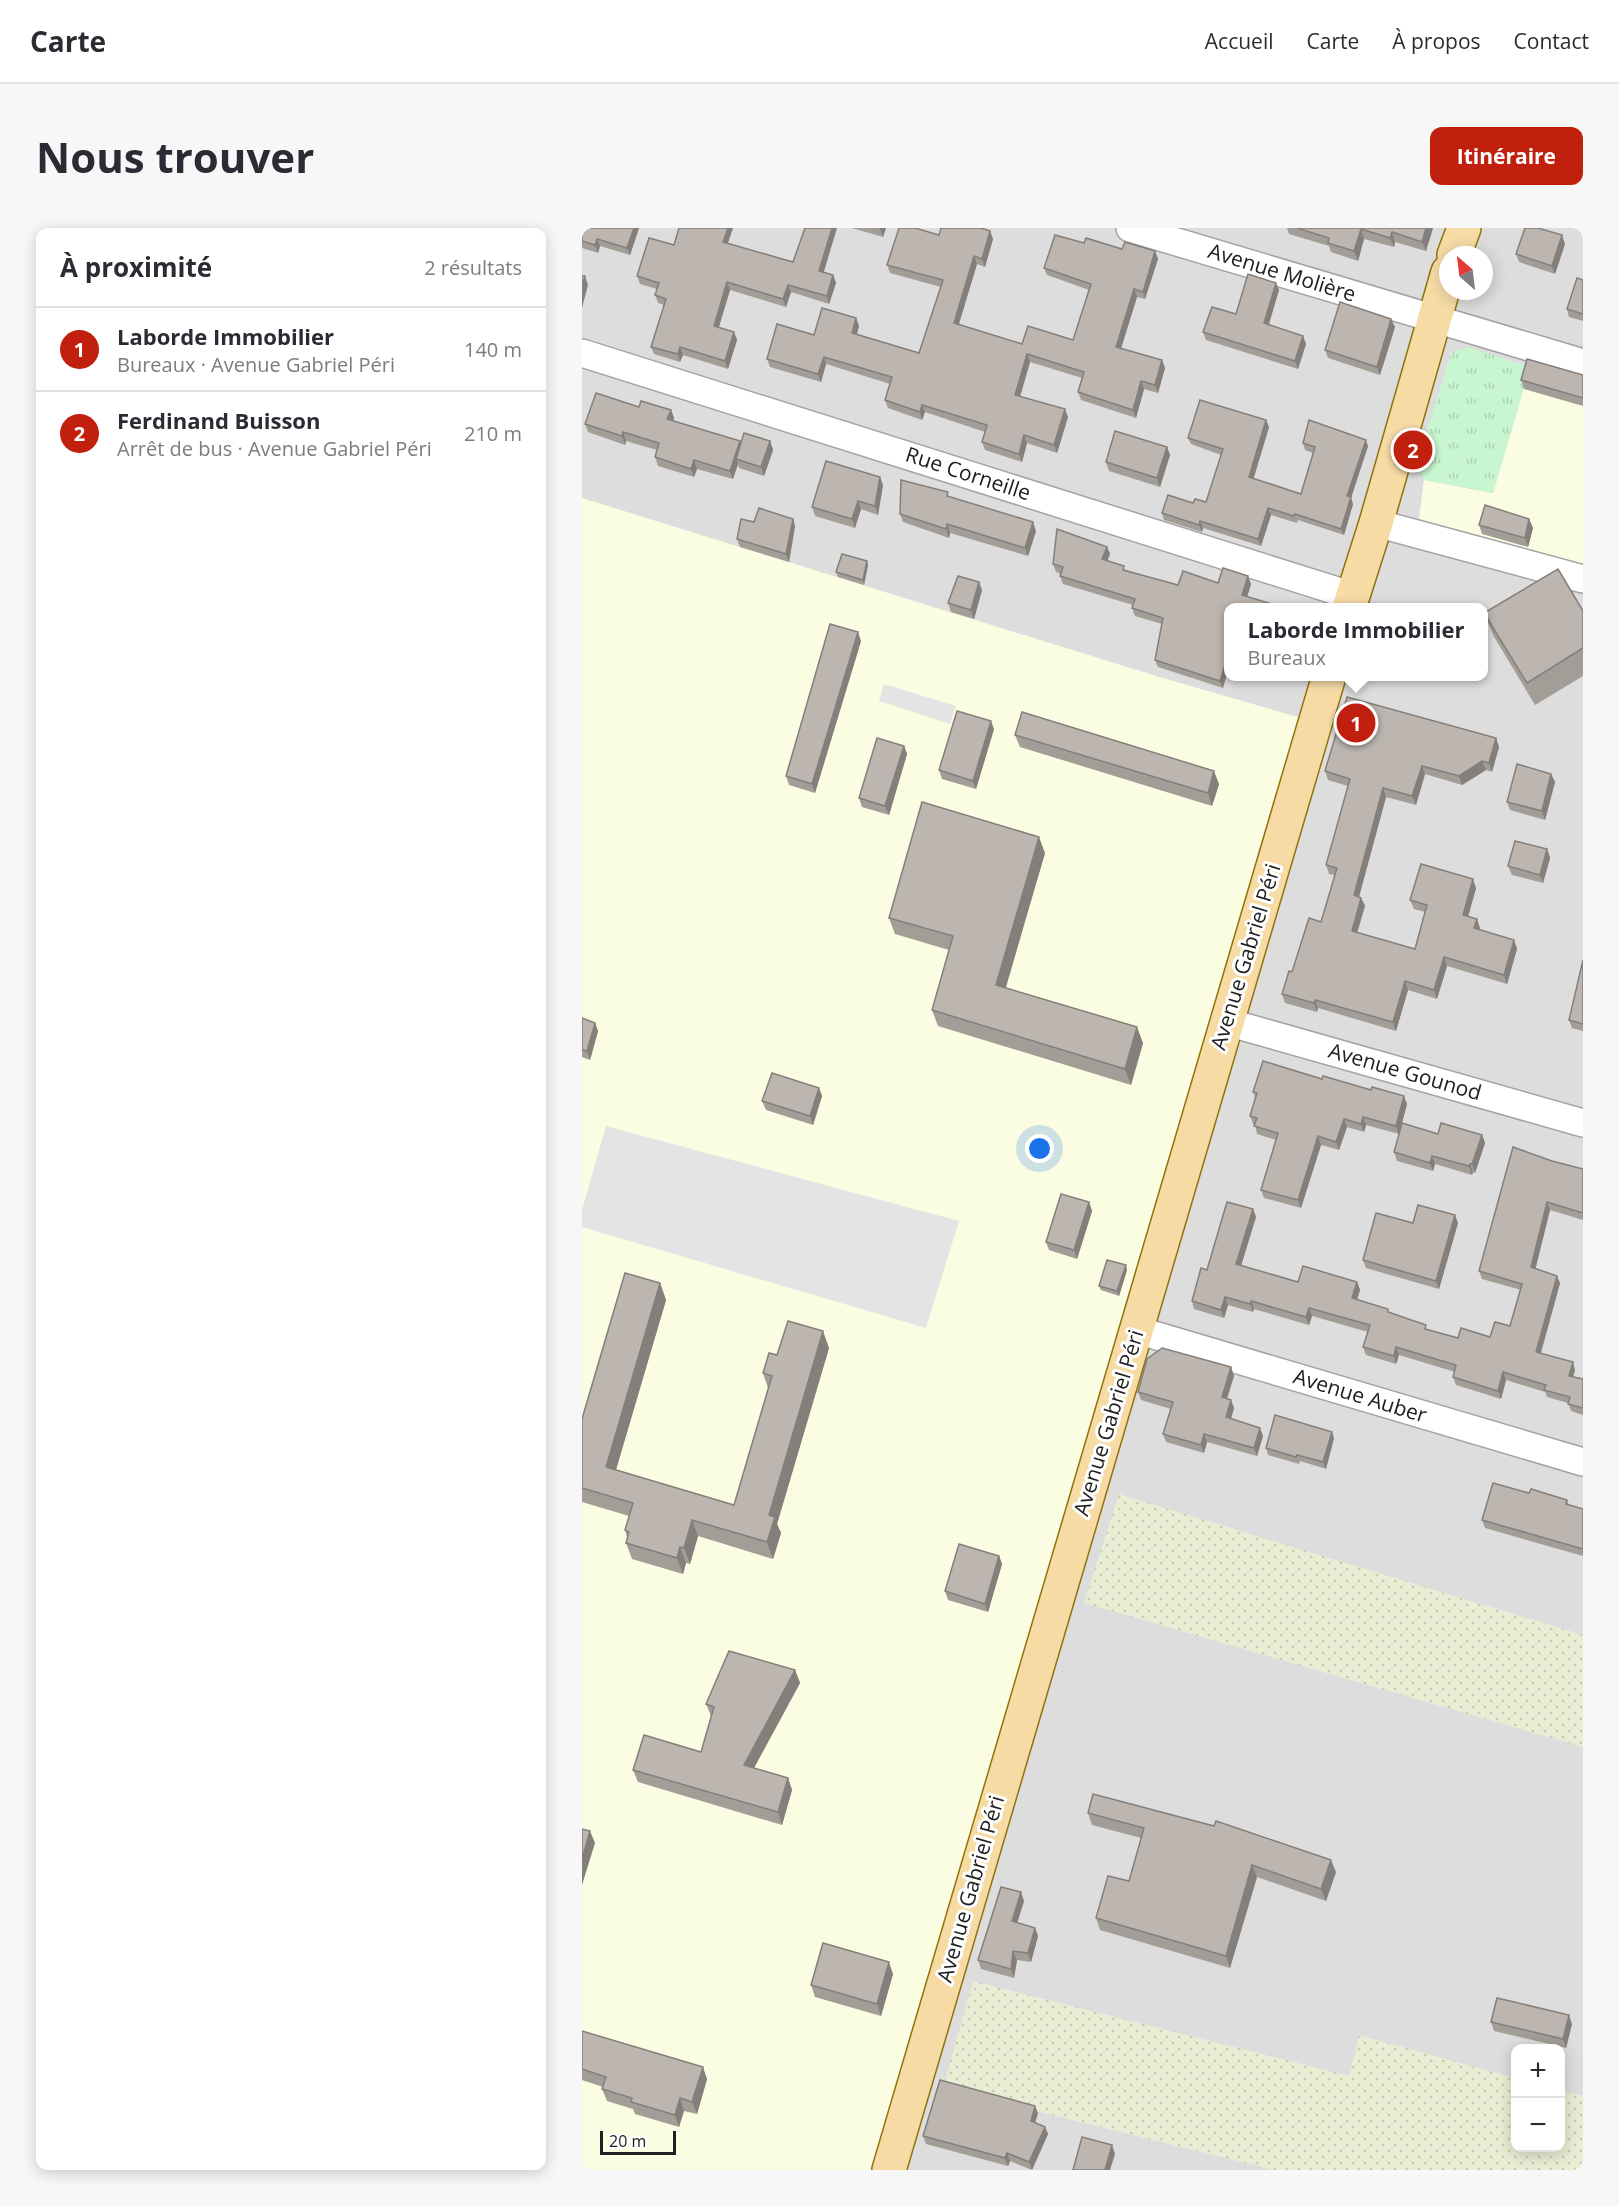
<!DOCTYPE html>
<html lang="fr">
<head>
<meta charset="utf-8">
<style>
	:root { --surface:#fff; --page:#f7f7f7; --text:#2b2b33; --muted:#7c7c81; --line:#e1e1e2; --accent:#c2200e }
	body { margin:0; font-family:"Open Sans",sans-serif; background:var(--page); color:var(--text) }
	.controls { position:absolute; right:18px; bottom:18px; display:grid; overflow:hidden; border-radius:12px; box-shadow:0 3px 15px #0003 }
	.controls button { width:54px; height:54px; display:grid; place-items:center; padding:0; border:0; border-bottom:2px solid var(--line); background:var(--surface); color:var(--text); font:30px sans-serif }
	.compass { position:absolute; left:857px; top:18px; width:54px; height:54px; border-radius:50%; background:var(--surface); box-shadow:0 3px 15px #0003; rotate:332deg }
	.scale { position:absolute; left:18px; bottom:15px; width:76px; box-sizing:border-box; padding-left:6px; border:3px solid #202020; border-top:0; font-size:16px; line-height:21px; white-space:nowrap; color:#202020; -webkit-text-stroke:4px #fff; paint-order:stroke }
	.you { position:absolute; left:458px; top:921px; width:21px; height:21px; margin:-15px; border:4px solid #fff; border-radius:50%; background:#1a73e8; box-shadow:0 0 0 9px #1a73e833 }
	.badge { display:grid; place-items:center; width:39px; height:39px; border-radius:50%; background:var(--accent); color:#fff; font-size:20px; font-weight:700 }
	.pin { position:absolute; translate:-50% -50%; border:3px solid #fff; box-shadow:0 2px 6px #0006 }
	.popup { position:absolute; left:642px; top:375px; width:264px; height:78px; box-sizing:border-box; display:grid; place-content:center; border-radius:12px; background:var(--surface); filter:drop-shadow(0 2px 4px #0005); font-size:20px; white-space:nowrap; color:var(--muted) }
	.popup b { font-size:22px; color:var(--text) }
	.popup::after { content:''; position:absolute; left:50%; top:100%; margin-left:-12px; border:12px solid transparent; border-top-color:var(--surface) }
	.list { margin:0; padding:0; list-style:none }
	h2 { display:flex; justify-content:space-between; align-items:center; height:78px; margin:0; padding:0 24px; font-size:26px }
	h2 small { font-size:20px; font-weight:400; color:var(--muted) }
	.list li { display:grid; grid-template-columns:39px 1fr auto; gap:18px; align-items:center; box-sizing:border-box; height:84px; padding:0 24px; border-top:2px solid var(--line) }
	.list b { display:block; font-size:22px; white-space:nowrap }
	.list p { margin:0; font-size:20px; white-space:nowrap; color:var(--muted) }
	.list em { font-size:20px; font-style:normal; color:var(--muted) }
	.map { position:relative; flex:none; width:1001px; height:1942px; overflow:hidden; border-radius:12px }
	header { display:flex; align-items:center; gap:36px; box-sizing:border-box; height:84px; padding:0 30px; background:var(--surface); border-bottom:2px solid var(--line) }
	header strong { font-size:28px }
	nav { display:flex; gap:33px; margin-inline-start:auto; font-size:21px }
	.intro { display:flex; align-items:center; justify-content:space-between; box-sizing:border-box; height:144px; padding:0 36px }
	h1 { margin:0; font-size:42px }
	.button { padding:15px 27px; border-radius:12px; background:var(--accent); color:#fff; font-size:21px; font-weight:700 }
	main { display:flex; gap:36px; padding:0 36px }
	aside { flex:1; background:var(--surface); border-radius:12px; box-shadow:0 3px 15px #0003 }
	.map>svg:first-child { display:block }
	.residential { fill:#dedddd; fill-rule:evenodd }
	.education { fill:#fafde2 }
	.farmland { fill:url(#farmland-dots) }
	.park { fill:url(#park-tufts) }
	.parking { fill:#e4e4e4 }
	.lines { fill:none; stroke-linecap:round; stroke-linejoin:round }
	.minor-casing { stroke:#a4a4a4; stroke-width:30 }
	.primary-casing { stroke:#91720a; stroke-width:36 }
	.minor { stroke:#fff; stroke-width:27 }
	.primary { stroke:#f6dba5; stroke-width:33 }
	.wall { fill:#a39d97 }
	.shaded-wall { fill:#847f7b }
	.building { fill:#bdb6b0; stroke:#847f7b; stroke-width:1.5 }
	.labels { text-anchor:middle; stroke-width:6; stroke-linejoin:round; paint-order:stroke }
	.street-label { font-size:21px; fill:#202020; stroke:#fff }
</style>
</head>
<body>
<header>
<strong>Carte</strong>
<nav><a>Accueil</a><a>Carte</a><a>À propos</a><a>Contact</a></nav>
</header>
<div class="intro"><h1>Nous trouver</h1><a class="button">Itinéraire</a></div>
<main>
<aside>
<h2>À proximité<small>2 résultats</small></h2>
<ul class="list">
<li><span class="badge">1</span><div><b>Laborde Immobilier</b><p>Bureaux · Avenue Gabriel Péri</p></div><em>140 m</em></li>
<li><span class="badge">2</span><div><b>Ferdinand Buisson</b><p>Arrêt de bus · Avenue Gabriel Péri</p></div><em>210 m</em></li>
</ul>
</aside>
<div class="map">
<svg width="1001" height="1942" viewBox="0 0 1001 1942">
	<defs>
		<pattern id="farmland-dots" width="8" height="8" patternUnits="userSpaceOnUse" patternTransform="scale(1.5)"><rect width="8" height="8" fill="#e8edd3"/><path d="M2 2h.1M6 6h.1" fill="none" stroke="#c7cbb5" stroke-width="1.8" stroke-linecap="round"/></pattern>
		<pattern id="park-tufts" width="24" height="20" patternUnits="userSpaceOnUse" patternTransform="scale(1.5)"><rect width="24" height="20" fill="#c7f6d0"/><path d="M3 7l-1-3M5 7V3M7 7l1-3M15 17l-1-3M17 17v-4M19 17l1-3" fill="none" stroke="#abd3b2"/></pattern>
	</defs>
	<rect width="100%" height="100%" fill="#f0eee7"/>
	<path class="residential" d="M0 0H1001V1942H0ZM866 27H902V63H866ZM646 380H902V448H646ZM933 1820H978V1920H933Z"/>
	<g class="education">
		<polygon points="948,139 1001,154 1001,336 837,291 842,252 911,265"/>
		<polygon points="0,270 584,451 733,494 294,1942 0,1942"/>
	</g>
	<g class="farmland">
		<polygon points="537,1266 1001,1407 1001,1519 502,1375"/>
		<polygon points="391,1753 767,1848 777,1807 933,1850 933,1920 978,1920 979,1862 1001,1868 1001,1942 692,1942 361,1860"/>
	</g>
	<polygon class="park" points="885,119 948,139 911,265 842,252 834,238 869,125"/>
	<g class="parking">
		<polygon points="302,456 374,478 368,496 297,473"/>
		<polygon points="24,898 377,993 344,1100 0,999 0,982"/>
	</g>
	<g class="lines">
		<g class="minor-casing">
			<g id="minor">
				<polyline points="548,0 1001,135"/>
				<polyline points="0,125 771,368"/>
				<polyline points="794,295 1001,351"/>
				<polyline points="645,794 1001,895"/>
				<polyline points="555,1102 1001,1234"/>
			</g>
		</g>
		<g class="primary-casing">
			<g id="primary">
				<polyline points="872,27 882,0"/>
				<polyline points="767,380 794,295 866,44"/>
				<polyline points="307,1942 747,448"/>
			</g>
		</g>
		<use href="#minor" class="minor"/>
		<use href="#primary" class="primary"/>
	</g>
	<g class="wall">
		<polygon points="0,0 57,0 48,27 18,18 16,25 0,20"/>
		<polygon points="270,0 304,0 301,9"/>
		<polygon points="705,0 851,0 844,23 813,14 812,19 782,11 776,33 749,24 747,18 707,6"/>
		<polygon points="408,3 411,11 403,39 395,36 377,96 440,116 491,112 507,62 465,47 462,40 502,15 540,21 573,23 576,31 563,71 555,69 539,120 583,140 576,165 562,161 554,190 499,172 496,164 500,150 448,134 438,169 486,189 475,225 445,215 440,234 403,222 400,214 403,204 343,184 340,192 306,180 303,172 308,156 244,136 239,154 188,139 185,131 232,107 274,90 277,98 275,106 337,125 359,59 308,45 305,37 357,7"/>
		<polygon points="146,15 251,47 254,55 247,76 209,64 204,79 148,62 137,99 152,104 155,112 146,141 101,127 98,134 72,126 69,119 82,77 76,75 73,67 75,61 58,56 55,48 92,17"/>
		<polygon points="983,16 973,46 937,34 934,26"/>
		<polygon points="1001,52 1001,93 987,89 985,81"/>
		<polygon points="694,55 697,62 686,97 721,108 724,116 716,141 624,112 621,104 654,86"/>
		<polygon points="813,99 798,147 746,130 743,122"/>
		<polygon points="1001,147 1001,178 942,161 939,152"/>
		<polygon points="57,179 89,182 92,190 91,193 158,213 159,217 188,213 191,222 182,248 157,240 156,236 151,251 115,241 112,249 76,238 73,229 75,222 44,213 43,217 6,204 3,196"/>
		<polygon points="684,192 687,199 671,250 719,266 731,225 723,222 721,215 786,218 769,270 771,276 762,307 716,292 715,295 689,287 679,318 621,300 620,304 582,292 580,285 611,275 624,274 639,227 609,216 606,210"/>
		<polygon points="585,219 588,227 578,259 527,243 524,234"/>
		<polygon points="301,257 296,287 279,281 273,300 233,288 230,279"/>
		<polygon points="367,268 454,303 446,328 368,305 367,310 321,294 318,286"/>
		<polygon points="211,291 213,298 207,334 158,319 155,311 172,294"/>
		<polygon points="947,291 951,300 946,319 900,306 897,297"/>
		<polygon points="525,319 528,326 525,333 544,342 596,357 636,355 669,356 665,369 697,378 698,380 646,380 641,460 576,439 573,432 580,396 553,388 550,380 551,377 481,356 478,348 479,346 474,344 471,336"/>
		<polygon points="286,337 282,357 256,349 254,344"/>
		<polygon points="400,362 392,391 369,384 366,375"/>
		<polygon points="1001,383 1001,448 953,477 911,407 902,385"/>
		<polygon points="279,413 233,565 207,557 204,548"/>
		<polygon points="412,501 394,561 360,551 357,542"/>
		<polygon points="433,507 637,556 630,578 438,519"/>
		<polygon points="914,510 917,519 910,544 904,542 880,557 843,546 834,577 804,569 777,669 779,670 783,678 775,704 833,721 843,684 832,681 828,672 894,660 886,689 898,700 897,702 932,712 935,721 925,756 865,738 855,771 826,762 814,803 736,780 735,784 703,775 700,766 710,744 739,694 753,647 747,646 744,637 766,558 746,552 743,543"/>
		<polygon points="322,518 325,526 307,587 280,579 277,570"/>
		<polygon points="969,546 973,554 963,592 928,582 925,574"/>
		<polygon points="965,621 968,630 961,655 930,647 926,638"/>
		<polygon points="463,625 423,759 561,815 549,857 356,798 350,782 367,722 313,706 307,690"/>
		<polygon points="1001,732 1001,803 990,800 987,792"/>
		<polygon points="0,790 13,795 16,803 8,832 0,829"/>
		<polygon points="237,860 240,868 231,897 184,882 180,873"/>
		<polygon points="671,864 825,876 817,906 784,897 782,904 765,899 757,922 739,917 719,980 682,970 679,962 694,912 675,906 673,897 671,896 668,888 673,869"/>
		<polygon points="856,906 900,907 903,915 893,945 891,944 890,947 853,936 851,943 815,933 812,924"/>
		<polygon points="970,933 1001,941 1001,992 968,982 953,1041 978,1055 959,1125 993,1142 991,1149 1001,1151 1001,1187 989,1183 986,1175 965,1169 963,1164 924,1152 919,1171 874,1157 871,1149 873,1144 817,1127 814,1136 784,1127 781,1119 786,1104 730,1088 727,1097 672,1081 671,1084 646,1077 642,1090 612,1081 610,1073 625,1042 671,981 674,989 659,1038 716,1054 775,1054 778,1062 775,1071 845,1101 876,1110 908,1109 928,1098 939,1062 900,1051 897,1043"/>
		<polygon points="507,974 510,983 495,1031 467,1022 464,1014"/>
		<polygon points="831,995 876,995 857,1061 784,1040 781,1032"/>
		<polygon points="545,1042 537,1068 519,1062 517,1058"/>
		<polygon points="78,1055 84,1072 34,1242 152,1277 186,1160 181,1145 195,1127 247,1120 195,1296 199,1305 191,1331 116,1308 108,1336 104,1335 101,1346 50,1331 44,1315 45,1309 43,1302 47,1288 0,1274 0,1191"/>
		<polygon points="649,1139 652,1148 645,1170 649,1172 652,1180 649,1191 681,1208 675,1228 625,1214 622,1225 584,1214 581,1206 589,1181 559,1172 556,1164"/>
		<polygon points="752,1210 744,1241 718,1233 717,1236 686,1227 684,1220"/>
		<polygon points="947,1265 985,1272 987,1277 1001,1281 1001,1328 903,1300 900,1292"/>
		<polygon points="417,1328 420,1336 406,1384 366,1372 363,1363"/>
		<polygon points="213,1442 218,1455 172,1540 206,1550 210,1562 200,1597 56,1554 51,1542 119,1524 129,1488 124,1476"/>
		<polygon points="506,1585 754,1644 744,1673 675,1649 648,1740 518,1702 514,1690 547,1653 559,1610 510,1597"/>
		<polygon points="442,1673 435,1695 453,1700 456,1708 449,1734 435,1732 432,1750 399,1741 396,1732"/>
		<polygon points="311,1746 299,1788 233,1769 229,1757"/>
		<polygon points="909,1794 990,1796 984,1820 912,1803"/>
		<polygon points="0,1803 125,1851 115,1886 102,1883 97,1899 53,1886 51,1881 25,1873 20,1861 21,1859 0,1852"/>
		<polygon points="456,1885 453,1895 463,1899 466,1906 450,1942 428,1933 426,1938 344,1916 341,1908"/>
	</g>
	<g class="shaded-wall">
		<polygon points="52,0 57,0 48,27 45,20"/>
		<polygon points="146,0 151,0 144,21 141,14"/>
		<polygon points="250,0 255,0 240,50 237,43"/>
		<polygon points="298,0 304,0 301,9 298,1"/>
		<polygon points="844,0 851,0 844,23 840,14"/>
		<polygon points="779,1 782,11 776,33 772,23"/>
		<polygon points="408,3 411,11 403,39 400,31"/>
		<polygon points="810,4 813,14 812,19 808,10"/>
		<polygon points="980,7 983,16 973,46 970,38"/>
		<polygon points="15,11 18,18 16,25 13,17"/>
		<polygon points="573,23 576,31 563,71 561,64"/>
		<polygon points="392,28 395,36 375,102 372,95"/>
		<polygon points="251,47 254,55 247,76 245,68"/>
		<polygon points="3,48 6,57 0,80 0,60"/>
		<polygon points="145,54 148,62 135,105 132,98"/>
		<polygon points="694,55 697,62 685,103 682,95"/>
		<polygon points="206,57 209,64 204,79 201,71"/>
		<polygon points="552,61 555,69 537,127 534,119"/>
		<polygon points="274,90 277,98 273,113 270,105"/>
		<polygon points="809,91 813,99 798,147 795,139"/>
		<polygon points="152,104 155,112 146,141 143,133"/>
		<polygon points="721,108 724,116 716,141 713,133"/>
		<polygon points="98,119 101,127 98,134 96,126"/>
		<polygon points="445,126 448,134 436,175 433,167"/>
		<polygon points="242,129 244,136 239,154 236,146"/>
		<polygon points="580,132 583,140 576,165 573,157"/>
		<polygon points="559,153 562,161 554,190 551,182"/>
		<polygon points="340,177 343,184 340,192 338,184"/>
		<polygon points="483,181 486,189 475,225 472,217"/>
		<polygon points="89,182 92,190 88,200 85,191"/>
		<polygon points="684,192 687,199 670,256 667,249"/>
		<polygon points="41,204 44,213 43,217 40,208"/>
		<polygon points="442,207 445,215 440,234 437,226"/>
		<polygon points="784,212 786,218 769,270 771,276 762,307 759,301 765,268"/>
		<polygon points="158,213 161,222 154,231 156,236 151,251 148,243"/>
		<polygon points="188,213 191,222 182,248 179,239"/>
		<polygon points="585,219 588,227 578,259 575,250"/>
		<polygon points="112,232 115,241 112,249 109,241"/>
		<polygon points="298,249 301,257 296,287 293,278"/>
		<polygon points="276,273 279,281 273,300 270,291"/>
		<polygon points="686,280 689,287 679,318 676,311"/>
		<polygon points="211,291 213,298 207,334 204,326"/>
		<polygon points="947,291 951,300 946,319 943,310"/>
		<polygon points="618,293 621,300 620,304 617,297"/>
		<polygon points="451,294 454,303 446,328 443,320"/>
		<polygon points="365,296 368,305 367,310 364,301"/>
		<polygon points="525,319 528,326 523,339 520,331"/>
		<polygon points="285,333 286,337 282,357 281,352"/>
		<polygon points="666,348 669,356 663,375 660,367"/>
		<polygon points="397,354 400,362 392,391 389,382"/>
		<polygon points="276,404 279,413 233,565 230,556"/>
		<polygon points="646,427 646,443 641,460 638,453"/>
		<polygon points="409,493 412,501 394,561 391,553"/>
		<polygon points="914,510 917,519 910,544 907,535"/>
		<polygon points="322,518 325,526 307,587 303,578"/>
		<polygon points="900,533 904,542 880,557 877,548"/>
		<polygon points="840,538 843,546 834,577 830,568"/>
		<polygon points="632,543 637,556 630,578 626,565"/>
		<polygon points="969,546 973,554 963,592 960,583"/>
		<polygon points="801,560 804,569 775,676 772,667"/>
		<polygon points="457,609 463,625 420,773 414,757"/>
		<polygon points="965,621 968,630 961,655 958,647"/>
		<polygon points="891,651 894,660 884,696 881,687"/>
		<polygon points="779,670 783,678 773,712 770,703"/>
		<polygon points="895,691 898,700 895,709 892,700"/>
		<polygon points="932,712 935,721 925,756 922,747"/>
		<polygon points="862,729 865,738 855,771 852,762"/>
		<polygon points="823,753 826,762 814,803 811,794"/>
		<polygon points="733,772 736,780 735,784 732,775"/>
		<polygon points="13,795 16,803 8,832 5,823"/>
		<polygon points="555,799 561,815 549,857 543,841"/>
		<polygon points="237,860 240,868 231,897 228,888"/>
		<polygon points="822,868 825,876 817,906 814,898"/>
		<polygon points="781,889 784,897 782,904 779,896"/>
		<polygon points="762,891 765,899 757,922 754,914"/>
		<polygon points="900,907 903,915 893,945 890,936"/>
		<polygon points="736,908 739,917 719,980 716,972"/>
		<polygon points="850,928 853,936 851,943 848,935"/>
		<polygon points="888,936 891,944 890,947 887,938"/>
		<polygon points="507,974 510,983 495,1031 492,1022"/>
		<polygon points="965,974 968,982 952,1047 949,1039"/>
		<polygon points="671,981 674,989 657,1044 654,1036"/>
		<polygon points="873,987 876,995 857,1061 854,1053"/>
		<polygon points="544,1037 545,1042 537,1068 535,1063"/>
		<polygon points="975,1048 978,1055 957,1131 954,1124"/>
		<polygon points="775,1054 778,1062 773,1078 770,1070"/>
		<polygon points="78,1055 84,1072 30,1255 24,1239"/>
		<polygon points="643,1069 646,1077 642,1090 639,1082"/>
		<polygon points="669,1073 672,1081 671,1084 668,1076"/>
		<polygon points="727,1080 730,1088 727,1097 724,1089"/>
		<polygon points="241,1103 247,1120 195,1296 199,1305 191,1331 185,1314 187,1287"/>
		<polygon points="814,1119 817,1127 814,1136 812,1128"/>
		<polygon points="991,1134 993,1142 989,1156 987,1148"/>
		<polygon points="649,1139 652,1148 643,1177 640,1169"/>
		<polygon points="921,1144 924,1152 919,1171 916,1163"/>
		<polygon points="649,1172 652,1180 647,1197 644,1189"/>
		<polygon points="678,1200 681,1208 675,1228 672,1220"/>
		<polygon points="750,1204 752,1210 744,1241 741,1234"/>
		<polygon points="622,1206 625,1214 622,1225 619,1217"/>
		<polygon points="110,1292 116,1308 108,1336 102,1320"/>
		<polygon points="98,1319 104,1335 101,1346 95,1330"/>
		<polygon points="417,1328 420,1336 406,1384 403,1376"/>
		<polygon points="213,1442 218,1455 167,1549 162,1537"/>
		<polygon points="206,1550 210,1562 200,1597 196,1584"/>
		<polygon points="8,1603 13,1615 0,1657 0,1631"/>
		<polygon points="749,1632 754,1644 744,1673 739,1661"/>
		<polygon points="670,1637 675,1649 648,1740 644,1728"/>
		<polygon points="439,1664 442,1673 433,1702 430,1693"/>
		<polygon points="453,1700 456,1708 449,1734 446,1725"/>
		<polygon points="431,1723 435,1732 432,1750 429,1741"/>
		<polygon points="307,1734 311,1746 299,1788 295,1776"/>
		<polygon points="987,1787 990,1796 984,1820 981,1811"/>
		<polygon points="121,1839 125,1851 115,1886 110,1874"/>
		<polygon points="98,1870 102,1883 97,1899 93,1887"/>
		<polygon points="453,1878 456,1885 451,1901 449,1893"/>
		<polygon points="463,1899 466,1906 450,1942 447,1934"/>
		<polygon points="530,1917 533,1926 528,1942 523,1942"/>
		<polygon points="425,1925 428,1933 426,1938 423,1930"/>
	</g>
	<g class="building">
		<polygon points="0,0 52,0 45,20 15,11 13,17 0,13"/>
		<polygon points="97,0 146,0 141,14 211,34 223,0 250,0 237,43 251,47 245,68 206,57 201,71 145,54 132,98 152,104 143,133 98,119 96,126 69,119 84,71 73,67 77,55 55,48 67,10 92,17"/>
		<polygon points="317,0 333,0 357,7 359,0 399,0 408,3 400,31 392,28 372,95 440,116 446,98 491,112 509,56 462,40 473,7 502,15 504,10 540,21 543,14 573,23 561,64 552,61 534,119 580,132 573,157 559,153 551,182 496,164 502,144 445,126 433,167 483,181 472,217 442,207 437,226 400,214 405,197 340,177 338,184 303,172 310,149 242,129 236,146 185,131 195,96 232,107 240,80 274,90 270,105 337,125 361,52 305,37"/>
		<polygon points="715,0 844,0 840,14 810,4 808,10 779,1 772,23 746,15 747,10"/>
		<polygon points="943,0 956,0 980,7 970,38 934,26"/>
		<polygon points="666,46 694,55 682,95 721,108 713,133 621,104 630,79 654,86"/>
		<polygon points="0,48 3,48 0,60"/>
		<polygon points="995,50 1001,52 1001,86 985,81"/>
		<polygon points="758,74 809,91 795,139 743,122"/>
		<polygon points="945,131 1001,147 1001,170 939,152"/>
		<polygon points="14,165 57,179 59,173 89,182 85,191 158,213 148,243 112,232 109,241 73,229 77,215 41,204 40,208 3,196"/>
		<polygon points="618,172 684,192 667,249 719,266 733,219 721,215 727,192 784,212 765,268 769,269 759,301 713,286 712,288 686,280 676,311 618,293 617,297 580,285 586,267 611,275 613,271 624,274 641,221 606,210"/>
		<polygon points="533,203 585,219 575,250 524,234"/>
		<polygon points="162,205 188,213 179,239 154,231"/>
		<polygon points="244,233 298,249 293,278 276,273 270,291 230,279"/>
		<polygon points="319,252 366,264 365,268 451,294 443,320 365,296 364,301 318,286"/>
		<polygon points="903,277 947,291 943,310 897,297"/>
		<polygon points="177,280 211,291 204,326 155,311 159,291 172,294"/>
		<polygon points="475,301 525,319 520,331 542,338 541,342 596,357 601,343 636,355 641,340 666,348 660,367 697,378 696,380 646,380 646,427 638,453 573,432 581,390 550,380 553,371 478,348 481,339 471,336"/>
		<polygon points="260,326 285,333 281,352 254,344"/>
		<polygon points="976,341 1001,383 1001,420 945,455 902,385"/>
		<polygon points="376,348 397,354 389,382 366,375"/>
		<polygon points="248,396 276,404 230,556 204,548"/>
		<polygon points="765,469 914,510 907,535 900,533 877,548 840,538 830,568 801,560 772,667 779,670 770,703 833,721 845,677 828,672 839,636 891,651 881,687 895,691 892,700 932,712 922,747 862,729 852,762 823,753 811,794 733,772 732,775 700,766 707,743 710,744 727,690 739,694 755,640 744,637 768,551 743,543"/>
		<polygon points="375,483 409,493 391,553 357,542"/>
		<polygon points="440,484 632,543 626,565 433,507"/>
		<polygon points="295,510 322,518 303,578 277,570"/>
		<polygon points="935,536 969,546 960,583 925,574"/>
		<polygon points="340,574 457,609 414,757 555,799 543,841 350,782 371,708 307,690"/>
		<polygon points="933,613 965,621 958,647 926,638"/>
		<polygon points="1001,732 1001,796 987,792"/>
		<polygon points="0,790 13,795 5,823 0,822"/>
		<polygon points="681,833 740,851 741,848 789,862 790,859 822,868 814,898 781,889 779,896 762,891 754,914 736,908 716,972 679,962 696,905 672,898 675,890 668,888 675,865 671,864"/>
		<polygon points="190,845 237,860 228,888 180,873"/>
		<polygon points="820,895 856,906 859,895 900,907 890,936 888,936 887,938 850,928 848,935 812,924"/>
		<polygon points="931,919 970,933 1001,941 1001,985 965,974 949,1039 975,1048 954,1124 991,1134 987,1148 1001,1151 1001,1180 986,1176 988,1169 962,1162 964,1157 921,1144 916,1163 871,1149 874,1137 814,1119 812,1128 781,1119 788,1097 727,1080 724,1089 669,1073 668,1076 643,1069 639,1082 610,1073 619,1040 625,1042 645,974 671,981 654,1036 716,1054 721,1038 775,1054 770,1070 806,1081 806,1084 844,1097 843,1101 876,1110 879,1100 908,1109 913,1094 928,1098 940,1056 897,1043"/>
		<polygon points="479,966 507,974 492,1022 464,1014"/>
		<polygon points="836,977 873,987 854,1053 781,1032 794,985 831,995"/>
		<polygon points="525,1032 544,1037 535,1063 517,1058"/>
		<polygon points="43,1045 78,1055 24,1239 152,1277 190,1148 181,1145 187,1125 195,1127 206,1093 241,1103 187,1287 193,1289 185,1314 110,1292 102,1320 98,1319 95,1330 44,1315 47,1304 43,1302 51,1275 0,1260 0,1191"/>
		<polygon points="580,1120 649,1139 640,1169 649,1172 644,1189 678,1200 672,1220 622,1206 619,1217 581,1206 591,1174 556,1164 565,1131"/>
		<polygon points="693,1187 750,1204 741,1234 715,1227 714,1229 684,1220"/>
		<polygon points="911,1255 947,1265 949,1261 985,1272 984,1276 1001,1281 1001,1321 900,1292"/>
		<polygon points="377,1316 417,1328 403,1376 363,1363"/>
		<polygon points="147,1423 213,1442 162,1537 206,1550 196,1584 51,1542 62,1507 119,1524 132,1479 124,1476"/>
		<polygon points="511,1566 632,1598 634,1593 749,1632 739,1661 670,1637 644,1728 514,1690 526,1648 547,1653 562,1600 506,1585"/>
		<polygon points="0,1601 8,1603 0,1631"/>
		<polygon points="419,1659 439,1664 430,1693 453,1700 446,1725 431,1723 429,1741 396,1732"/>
		<polygon points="241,1715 307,1734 295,1776 229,1757"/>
		<polygon points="915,1770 987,1787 981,1811 909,1794"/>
		<polygon points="0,1803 121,1839 110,1874 98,1870 93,1887 49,1874 50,1870 20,1861 24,1849 0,1841"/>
		<polygon points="358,1852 453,1878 449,1893 463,1899 447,1934 425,1925 423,1930 341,1908"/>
		<polygon points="500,1909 530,1917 523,1942 491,1942"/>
	</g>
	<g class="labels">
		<g class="street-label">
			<text transform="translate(700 45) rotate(17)" y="7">Avenue Molière</text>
			<text transform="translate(386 246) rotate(18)" y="7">Rue Corneille</text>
			<text transform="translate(664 729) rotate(-73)" y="7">Avenue Gabriel Péri</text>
			<text transform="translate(823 844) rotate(16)" y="7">Avenue Gounod</text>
			<text transform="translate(778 1168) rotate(17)" y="7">Avenue Auber</text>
			<text transform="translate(527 1195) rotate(-73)" y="7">Avenue Gabriel Péri</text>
			<text transform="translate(389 1661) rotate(-74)" y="7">Avenue Gabriel Péri</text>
		</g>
	</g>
</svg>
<div class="controls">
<button>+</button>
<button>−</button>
</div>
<svg class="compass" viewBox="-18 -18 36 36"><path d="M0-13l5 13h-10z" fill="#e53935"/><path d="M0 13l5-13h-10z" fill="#7c7c81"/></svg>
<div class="scale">20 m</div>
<div class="you"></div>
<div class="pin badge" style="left:774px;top:495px">1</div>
<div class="popup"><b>Laborde Immobilier</b>Bureaux</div>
<div class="pin badge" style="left:831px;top:222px">2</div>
</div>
</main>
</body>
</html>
